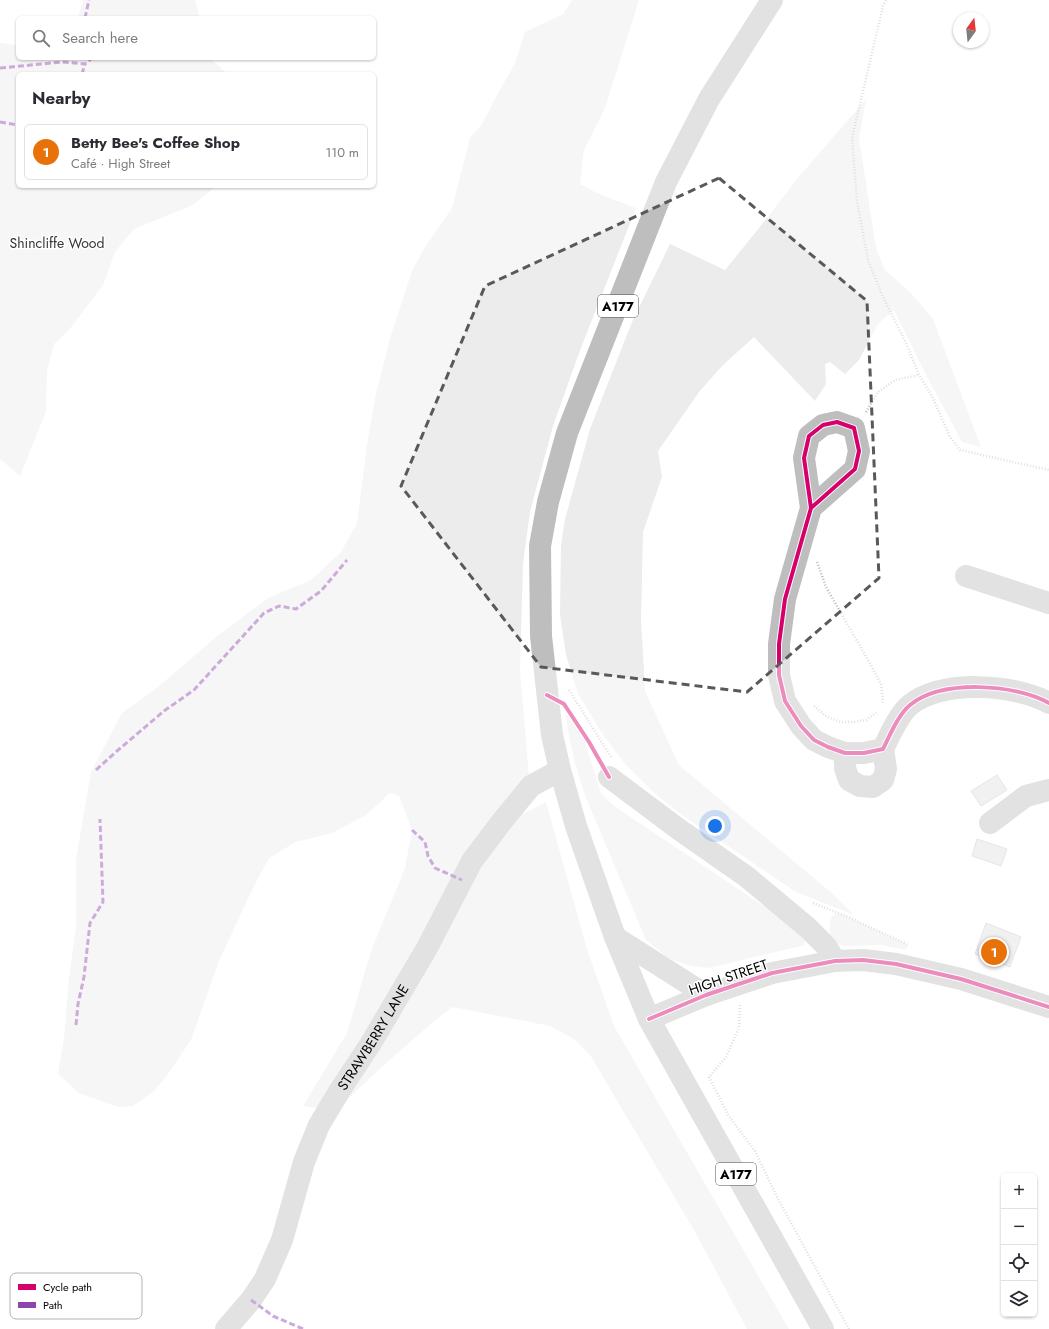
<!DOCTYPE html>
<html lang="en">
<head>
<meta charset="utf-8">
<style>
	:root { --surface:#fff; --page:#f2f2f3; --text:#2b2b33; --muted:#7c7c81; --line:#e1e1e2; --accent:#595959 }
	body { margin:0; font-family:Jost,sans-serif; background:var(--page); color:var(--text) }
	.controls { position:absolute; right:12px; bottom:12px; display:grid; overflow:hidden; border-radius:6px; box-shadow:0 1px 3px #0004 }
	.controls button { width:36px; height:36px; display:grid; place-items:center; padding:0; border:0; border-bottom:1px solid var(--line); background:var(--surface); color:var(--text); font:20px sans-serif }
	.compass { position:absolute; left:953px; top:12px; width:36px; height:36px; border-radius:50%; background:var(--surface); box-shadow:0 1px 3px #0004; rotate:15deg }
	.you { position:absolute; left:715px; top:826px; width:14px; height:14px; margin:-10px; border:3px solid #fff; border-radius:50%; background:#1a73e8; box-shadow:0 0 0 6px #1a73e833 }
	.badge { display:grid; place-items:center; width:26px; height:26px; border-radius:50%; background:var(--accent); color:#fff; font-size:13px; font-weight:700 }
	.pin { position:absolute; translate:-50% -50%; border:2px solid #fff; box-shadow:0 1px 4px #0006 }
	.list { margin:0; padding:0; list-style:none }
	h2 { display:flex; justify-content:space-between; align-items:center; height:52px; margin:0; padding:0 16px; font-size:17px }
	h2 small { font-size:13px; font-weight:400; color:var(--muted) }
	.list li { display:grid; grid-template-columns:26px 1fr auto; gap:12px; align-items:center; box-sizing:border-box; height:56px; margin:0 8px 8px; padding:0 8px; border:1px solid var(--line); border-radius:6px }
	.list b { display:block; font-size:15px; white-space:nowrap }
	.list p { margin:0; font-size:13px; white-space:nowrap; color:var(--muted) }
	.list em { font-size:13px; font-style:normal; color:var(--muted) }
	.icon { flex:none; width:22px; height:22px; fill:none; stroke:currentColor; stroke-width:2; stroke-linecap:round; stroke-linejoin:round }
	.map { position:relative; flex:none; width:1049px; height:1329px; overflow:hidden }
	.search { position:absolute; background:var(--surface); box-shadow:0 1px 3px #0004; left:16px; top:16px; width:360px; height:44px; display:flex; align-items:center; gap:10px; box-sizing:border-box; padding:0 14px; border-radius:6px; color:var(--muted); font-size:15px }
	.panel { position:absolute; background:var(--surface); box-shadow:0 1px 3px #0004; left:16px; top:72px; width:360px; height:116px; border-radius:6px }
	.map>svg:first-child { display:block }
	.green { fill:#ececec }
	.building { fill:#dfdfdf; stroke:#c7c7c7 }
	.lines { fill:none; stroke-linecap:round; stroke-linejoin:round }
	.path { stroke:#b9b9b9; stroke-width:2.5; stroke-dasharray:1 2; stroke-linecap:butt }
	.minor { stroke:#bebebe; stroke-width:22 }
	.major { stroke:#bebebe; stroke-width:22 }
	.quiet { stroke:#8e44ad; stroke-width:3; stroke-dasharray:6 3; stroke-linecap:butt }
	.cycleway-casing { stroke:#fff; stroke-width:6 }
	.cycleway { stroke:#d6006c; stroke-width:4 }
	.marked { fill:none; stroke:#595959; stroke-width:3; stroke-dasharray:8 5; stroke-linejoin:round }
	.labels { text-anchor:middle; stroke-width:3; stroke-linejoin:round; paint-order:stroke }
	.shield { fill:#fff; stroke:#4c4c4c; stroke-width:1 }
	.shield-label { font-size:13px; font-weight:bold; fill:#000 }
	.park-label { font-size:14px; fill:#333; stroke:#fff }
	.street-label { font-size:14px; fill:#000; stroke:#fff }
	.key { fill:#fff; stroke:#b2b2b2; stroke-width:1 }
	.key-label { font-size:11px; fill:#000 }
</style>
</head>
<body>
<div class="map">
<svg width="1049" height="1329" viewBox="0 0 1049 1329">
	<rect width="100%" height="100%" fill="#fff"/>
	<g class="green">
		<polygon points="83,0 195,0 200,18 78,18"/>
		<path d="M572 0H639L605 108 584 150 580 184 597 193 636 208 579 353 553 426 530 512 523 564 520 671 529 776 519 816 546 802 587 949 614 1026 789 1329H747L695 1232 590 1055 574 1039 550 1026 452 1007C411 1040 373 1074 336 1111L303 1106 347 1033 371 951 405 868 412 830 399 796 390 793 366 815 332 833 296 842 269 858 253 888 219 961 191 1040 168 1074 154 1091 133 1106 118 1107 79 1093 58 1074 64 1038 69 978 76 927V859L91 772 122 713 158 687 216 637 268 598 311 580 341 552 357 523 367 445 376 393 391 335 412 271 425 247 452 208 470 138 482 124 497 95 515 63 525 32 563 14Z"/>
		<polygon points="0,43 18,45 18,58 210,58 227,74 18,74 18,186 216,186 193,205 134,229 115,252 103,285 69,330 54,344 47,371 46,412 20,476 0,459"/>
		<polygon points="866,99 859,138 876,248 885,270 910,292 933,319 981,447 962,442 925,373 894,310 878,324 859,360 845,374 830,362 825,364 826,384 815,401 754,337 723,365 699,392 658,451 662,477 643,532 641,620 645,691 679,765 833,894 854,915 796,892 682,815 652,791 626,765 601,732 578,694 566,655 560,615 561,545 565,519 590,429 632,322 670,244 725,270 759,228 797,179"/>
		<polygon points="564,704 584,735 585,742 601,793 614,806 786,921 803,934 805,945 709,968 690,966 668,958 646,940 586,798 575,764 569,736"/>
		<path d="M838 913 848 917 909 945 905 950 882 945 843 946C829 942 827 928 832 916Z"/>
	</g>
	<g class="building">
		<polygon points="997,775 1007,790 981,806 971,791"/>
		<polygon points="977,839 1007,849 1001,866 972,856"/>
		<polygon points="986,923 1021,937 1010,967 975,954"/>
	</g>
	<g class="lines">
		<g class="path">
			<polyline points="886,0 883,6 852,138 857,201 868,260 882,295 906,343 919,375 932,396 950,437 960,450 1049,470"/>
			<polyline points="866,412 878,392 895,380 919,375"/>
			<polyline points="817,562 826,587 872,667 881,684 883,701 882,704"/>
			<polyline points="569,690 611,757"/>
			<polyline points="814,706 827,717 841,722 854,722 866,720 877,712"/>
			<polyline points="813,903 848,917 907,944"/>
			<polyline points="740,1005 739,1028 726,1057 709,1077 728,1115 755,1151 778,1199 849,1329"/>
		</g>
		<g class="minor">
			<path d="M811 508 855 469 859 451 854 428 837 422 823 425 809 436 804 458 811 508 785 599 779 644V675L785 701 801 726 814 740 828 747 845 753H864L883 749C890 735 898 715 910 705 942 679 1015 684 1049 703"/>
			<polyline points="966,576 1049,603"/>
			<polyline points="845,753 845,768 849,780 860,786 873,787 883,780 886,769 883,749"/>
			<polyline points="609,777 677,828 747,877 808,928 826,946 835,961"/>
			<polyline points="990,823 1026,796 1049,790"/>
			<polyline points="615,937 706,995"/>
			<polyline points="649,1019 706,995 772,973 835,961 863,960 896,964 961,979 1049,1007"/>
			<path id="s1" d="M226 1329 251 1300 265 1279 282 1240 304 1162 319 1125 340 1090 371 1043 427 948 472 861 503 820 531 786 560 770"/>
		</g>
		<polyline class="major" points="772,0 709,99 666,182 567,433 548,502 540,546 541,636 552,735 560,770 576,826 615,937 649,1019 823,1329"/>
		<g class="quiet">
			<polyline points="85,18 89,0"/>
			<polyline points="0,68 62,62 85,64 92,58"/>
			<polyline points="82,74 85,64"/>
			<polyline points="0,122 18,125"/>
			<polyline points="96,770 117,751 164,711 194,690 264,613 279,606 296,609 321,591 347,560"/>
			<polyline points="412,830 425,842 428,856 435,868 462,880"/>
			<polyline points="76,1025 78,1004 84,977 90,923 103,902 100,819"/>
			<polyline points="251,1300 273,1316 303,1329"/>
		</g>
		<g class="cycleway-casing">
			<g id="cycleway">
				<path d="M811 508 855 469 859 451 854 428 837 422 823 425 809 436 804 458 811 508 785 599 779 644V675L785 701 801 726 814 740 828 747 845 753H864L883 749C890 735 898 715 910 705 942 679 1015 684 1049 703"/>
				<polyline points="547,695 564,704 589,742 609,777"/>
				<polyline points="649,1019 706,995 772,973 835,961 863,960 896,964 961,979 1049,1007"/>
			</g>
		</g>
		<use href="#cycleway" class="cycleway"/>
	</g>
	<path d="M0 0H1049V1329H0ZM719 178 867 301 879 578 747 692 541 667 401 486 485 286Z" fill="#fff" fill-opacity=".55" fill-rule="evenodd"/>
	<path class="marked" d="M719 178 867 301 879 578 747 692 541 667 401 486 485 286Z"/>
	<g class="labels">
		<g class="shield">
			<rect x="598" y="295" width="40" height="22" rx="3"/>
			<rect x="716" y="1163" width="40" height="22" rx="3"/>
		</g>
		<g class="shield-label">
			<text x="618" y="311">A177</text>
			<text x="736" y="1179">A177</text>
		</g>
		<g class="park-label">
			<text x="57" y="248">Shincliffe Wood</text>
		</g>
		<g class="street-label">
			<text transform="translate(728 977) rotate(-19)" y="5">HIGH STREET</text>
			<text dy="5" stroke="none"><textPath href="#s1" startOffset="330">STRAWBERRY LANE</textPath></text>
		</g>
	</g>
	<rect x="10" y="1273" width="132" height="46" rx="6" class="key"/>
	<rect x="18" y="1284" width="18" height="6" fill="#d6006c"/>
	<rect x="18" y="1302" width="18" height="6" fill="#8e44ad"/>
	<g class="key-label">
		<text x="43" y="1291">Cycle path</text>
		<text x="43" y="1309">Path</text>
	</g>
</svg>
<div class="controls">
<button>+</button>
<button>−</button>
<button><svg class="icon" aria-label="locate" viewBox="0 0 24 24"><circle cx="12" cy="12" r="6"/><path d="M12 2v4M12 18v4M2 12h4M18 12h4"/></svg></button>
<button><svg class="icon" aria-label="layers" viewBox="0 0 24 24"><path d="M12 4l9 5-9 5-9-5zM3 14l9 5 9-5"/></svg></button>
</div>
<svg class="compass" viewBox="-18 -18 36 36"><path d="M0-13l5 13h-10z" fill="#e53935"/><path d="M0 13l5-13h-10z" fill="#7c7c81"/></svg>
<div class="you"></div>
<div class="pin badge" style="left:994px;top:952px;background:#e8710a">1</div>
<div class="search"><svg class="icon" aria-label="search" viewBox="0 0 24 24"><circle cx="10" cy="10" r="6"/><path d="M15 15l6 6"/></svg>Search here</div>
<section class="panel">
<h2>Nearby<small></small></h2>
<ul class="list">
<li><span class="badge" style="background:#e8710a">1</span><div><b>Betty Bee's Coffee Shop</b><p>Café · High Street</p></div><em>110 m</em></li>
</ul>
</section>
</div>
</body>
</html>
